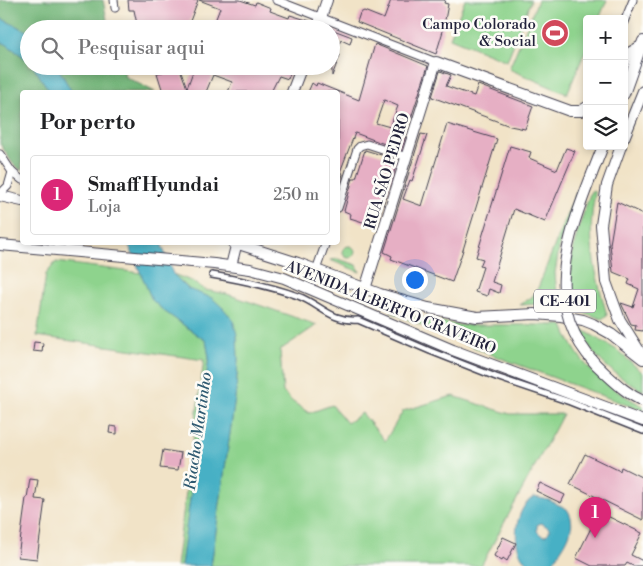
<!DOCTYPE html>
<html lang="pt">
<head>
<meta charset="utf-8">
<style>
	:root { --surface:#fff; --page:#f2f2f2; --text:#202124; --muted:#757577; --line:#e0e0e0; --accent:#db2777 }
	body { margin:0; font-family:"Libre Bodoni",serif; background:var(--page); color:var(--text) }
	.controls { position:absolute; right:15px; top:15px; display:grid; overflow:hidden; border-radius:5px; box-shadow:0 2px 8px #0003 }
	.controls button { width:45px; height:45px; display:grid; place-items:center; padding:0; border:0; border-bottom:1px solid var(--line); background:var(--surface); color:var(--text); font:25px sans-serif }
	.you { position:absolute; left:414px; top:279px; width:18px; height:18px; margin:-12px; border:4px solid #fff; border-radius:50%; background:#1a73e8; box-shadow:0 0 0 8px #1a73e833 }
	.badge { display:grid; place-items:center; width:32px; height:32px; border-radius:50%; background:var(--accent); color:#fff; font-size:16px; font-weight:700 }
	.pin { position:absolute; translate:-50% -41px; filter:drop-shadow(0 1px 2px #0008) }
	.pin::after { content:''; position:absolute; top:26px; width:18px; height:15px; background:inherit; clip-path:polygon(0 0,100% 0,50% 100%) }
	.list { margin:0; padding:0; list-style:none }
	h2 { display:flex; justify-content:space-between; align-items:center; height:65px; margin:0; padding:0 20px; font-size:21px }
	h2 small { font-size:16px; font-weight:400; color:var(--muted) }
	.list li { display:grid; grid-template-columns:32px 1fr auto; gap:15px; align-items:center; box-sizing:border-box; height:80px; margin:0 10px 10px; padding:0 10px; border:1px solid var(--line); border-radius:5px }
	.list b { display:block; font-size:19px; white-space:nowrap }
	.list p { margin:0; font-size:16px; white-space:nowrap; color:var(--muted) }
	.list em { font-size:16px; font-style:normal; color:var(--muted) }
	.icon { flex:none; width:28px; height:28px; fill:none; stroke:currentColor; stroke-width:2; stroke-linecap:round; stroke-linejoin:round }
	.map { position:relative; flex:none; width:643px; height:566px; overflow:hidden }
	.search { position:absolute; background:var(--surface); box-shadow:0 2px 8px #0003; left:20px; top:20px; width:320px; height:55px; display:flex; align-items:center; gap:12px; box-sizing:border-box; padding:0 18px; border-radius:28px; color:var(--muted); font-size:19px }
	.panel { position:absolute; background:var(--surface); box-shadow:0 2px 8px #0003; left:20px; top:90px; width:320px; height:155px; border-radius:5px }
	.map>svg:first-child { display:block }
	.green { fill:#8ed38d; stroke:#587a64 }
	.forest { fill:#72b578; stroke:#4a6c5a }
	.water { fill:#46b0c5; stroke:#346980; fill-rule:evenodd }
	.building { fill:#e6afc4; fill-rule:evenodd }
	.lines { fill:none; stroke-linecap:round; stroke-linejoin:round }
	.pedestrian-casing { stroke:#413f50; stroke-width:8 }
	.minor-casing { stroke:#413f50; stroke-width:9 }
	.secondary-casing { stroke:#413f50; stroke-width:12 }
	.primary-casing { stroke:#413f50; stroke-width:12 }
	.pedestrian { stroke:#fff; stroke-width:5 }
	.minor { stroke:#fff; stroke-width:7 }
	.secondary { stroke:#fff; stroke-width:10 }
	.primary { stroke:#fff; stroke-width:10 }
	.primary-bridge-casing { stroke:#413f50; stroke-width:12; stroke-linecap:butt }
	.primary-bridge { stroke:#fff; stroke-width:10 }
	.labels { text-anchor:middle; stroke-width:5; stroke-linejoin:round; paint-order:stroke }
	.shield { fill:#fdfcf7; stroke:#646373; stroke-width:1 }
	.shield-label { font-size:14px; font-weight:bold; fill:#22223b }
	.poi-label { font-size:15px; fill:#22223b; stroke:#fdfcf7; text-anchor:end }
	.street-label { font-size:15px; fill:#22223b; stroke:#fdfcf7 }
	.water-label { font-size:16px; font-style:italic; fill:#305b72; stroke:#fdfcf7 }
</style>
</head>
<body>
<div class="map">
<svg width="643" height="566" viewBox="0 0 643 566">
	<rect width="100%" height="100%" fill="#fdfcf7"/>
	<filter id="ink" filterUnits="userSpaceOnUse"><feTurbulence type="fractalNoise" baseFrequency=".02" numOctaves="2"/><feDisplacementMap in="SourceGraphic" scale="10" xChannelSelector="R" yChannelSelector="G"/><feConvolveMatrix kernelMatrix="1 2 1 2 8 2 1 2 1" color-interpolation-filters="sRGB"/></filter>
	<filter id="wash" filterUnits="userSpaceOnUse"><feTurbulence type="fractalNoise" baseFrequency=".0096" numOctaves="4" result="noise"/><feDisplacementMap in="SourceGraphic" scale="20" xChannelSelector="R" yChannelSelector="G"/><feGaussianBlur stdDeviation="1.12" result="paint"/><feColorMatrix in="noise" values="0 0 0 0 0 0 0 0 0 0 0 0 0 0 0 0 0 1.4 0 .05"/><feComposite in="paint" operator="in"/></filter>
	<g filter="url(#wash)">
		<rect width="100%" height="100%" fill="#f1e3c7"/>
		<g class="green">
			<polygon points="465,0 531,0 507,61 450,38"/>
			<polygon points="538,0 607,0 599,19 587,19 587,47 567,94 509,69"/>
			<polygon points="579,186 560,243 555,273 558,308 539,304 519,305 532,297 538,288 564,221"/>
			<path d="M591 191 595 192V194C586 239 595 272 607 315L602 319 580 311 573 314C565 263 575 238 591 191Z"/>
			<circle cx="349" cy="252" r="6"/>
			<polygon points="338,259 357,265 360,272 330,260"/>
			<polygon points="56,262 141,273 152,300 164,311 206,341 209,357 181,566 176,566 204,360 37,336 46,274"/>
			<polygon points="173,274 191,281 205,290 227,294 317,325 280,350 283,392 293,402 309,413 332,405 347,423 362,413 385,441 403,411 453,396 510,414 563,414 481,566 211,566 236,391 238,360 237,335"/>
			<path d="M390 312 458 325H563C579 367 605 386 643 406V411L495 356Z"/>
			<path d="M580 328 617 350 643 373V391C616 376 591 358 580 328Z"/>
		</g>
		<g class="forest">
			<polygon points="0,0 103,0 109,29 29,29 29,32 0,18"/>
			<polygon points="0,42 6,44 29,61 29,66 33,66 50,92 22,92 22,171 13,164 0,144"/>
			<polygon points="57,66 125,66 124,76 155,92 72,92"/>
		</g>
		<g class="water">
			<polygon points="0,18 29,32 29,61 6,44 0,42"/>
			<polygon points="33,66 57,66 72,92 50,92"/>
			<polygon points="128,243 161,243 173,274 188,289 212,298 223,308 233,320 237,335 238,360 236,391 211,566 181,566 209,357 206,341 164,311 152,300"/>
			<path d="M534 497 549 500 567 509C581 529 560 549 551 566 545 566 537 566 531 565 509 554 513 508 534 497ZM541 523 549 528V532L545 536 541 535 537 531V525Z"/>
		</g>
		<g id="blocks">
			<g class="building">
				<polygon points="128,0 198,0 187,29 138,29 134,10 129,10"/>
				<polygon points="199,0 240,0 255,5 256,2 271,8 270,11 289,18 290,15 310,21 307,29 212,29 220,8"/>
				<polygon points="391,0 445,0 444,3 448,4 443,31 436,54 357,22 360,13 364,11 384,19"/>
				<polygon points="331,29 352,37 350,44 341,40 335,53 340,55 332,76"/>
				<path d="M375 44 428 66 411 118 404 116 398 134 406 136 401 150 355 133 340 172 343 174 340 184 338 183V92H308L312 83 316 86 317 83 359 100ZM384 100 398 106 390 127 376 123Z"/>
				<polygon points="161,66 179,66 187,88 195,66 293,66 288,79 279,76 271,92 228,92 232,82 213,75 206,92 163,92 157,73 163,72"/>
				<polygon points="440,71 451,75 446,86 474,96 478,85 533,106 525,129 510,126 432,97"/>
				<polygon points="447,124 497,139 462,253 452,282 391,259 392,256 384,252 421,134 427,135 412,181 410,180 403,199 422,206"/>
				<polygon points="510,146 531,152 529,158 557,170 566,148 575,151 545,222 514,209 492,282 501,285 499,293 489,289 487,296 475,292 483,267 480,266 483,259 476,257"/>
				<polygon points="365,150 398,160 378,221 370,220 369,224 350,218 351,214 344,211 353,178 356,178"/>
				<polygon points="617,202 643,214 643,331 635,330 636,325 631,324 621,303 633,307 639,289 628,284 630,279 613,272 610,244"/>
				<polygon points="34,342 43,343 42,352 33,351"/>
				<polygon points="110,426 117,427 117,434 109,433"/>
				<polygon points="163,450 181,453 178,470 160,468"/>
				<polygon points="585,454 620,471 621,467 643,478 643,520 570,484"/>
				<polygon points="30,479 38,480 35,499 45,500 37,559 18,557 26,498 27,498"/>
				<polygon points="540,483 565,495 561,503 536,491"/>
				<polygon points="599,512 642,533 631,555 643,561 643,566 633,566 627,563 625,566 592,566 576,558"/>
				<polygon points="503,537 516,543 507,561 503,558 502,561 494,556"/>
			</g>
		</g>
	</g>
	<g filter="url(#ink)">
		<use href="#blocks" fill-opacity="0" stroke="#413f50" stroke-width="1"/>
		<g class="lines">
			<g class="pedestrian-casing">
				<path id="pedestrian" d="M212 275C241 280 270 286 298 296 320 304 331 322 358 320L430 351 496 377 570 402 643 431"/>
			</g>
			<g class="minor-casing">
				<g id="minor">
					<polyline points="114,0 115,8"/>
					<polyline points="276,0 436,62"/>
					<polyline points="624,22 633,0"/>
					<polyline points="0,154 12,172 22,180"/>
					<polyline points="0,194 8,186 12,172"/>
					<polyline points="338,208 357,149 360,146 367,144 407,157"/>
					<polyline points="316,270 326,242"/>
				</g>
			</g>
			<g class="secondary-casing">
				<g id="secondary">
					<polyline points="317,29 327,0"/>
					<polyline points="292,92 302,66"/>
					<polyline points="231,266 237,242"/>
				</g>
			</g>
			<g class="primary-casing">
				<g id="primary">
					<polyline points="624,64 629,53 641,46"/>
					<polyline points="624,94 643,41"/>
					<polyline points="624,138 643,91"/>
					<polyline points="621,146 607,185 601,225 606,282 620,320 640,352"/>
					<polyline points="592,174 603,146"/>
					<polyline points="0,196 22,201"/>
					<polyline points="232,242 298,263 380,294 428,308 477,317 535,314 561,316 583,320 593,324 611,334 643,359"/>
					<polyline points="0,245 214,264 250,269 284,278 453,350 643,421"/>
					<polyline points="365,289 436,62 570,111 581,111 587,107"/>
				</g>
			</g>
			<use href="#pedestrian" class="pedestrian"/>
			<use href="#minor" class="minor"/>
			<use href="#secondary" class="secondary"/>
			<use href="#primary" class="primary"/>
			<g class="primary-bridge-casing">
				<path id="primary-bridge" d="M592 174C564 245 540 316 606 374 618 385 629 395 643 401"/>
			</g>
			<use href="#primary-bridge" class="primary-bridge"/>
		</g>
	</g>
	<defs>
		<g id="stadium-disc" transform="scale(1.4375)"><circle r="9.5" fill="#d1495b" stroke="#fdfcf7"/><path d="M0-5a6.5 5 0 1 0 0 10a6.5 5 0 1 0 0-10ZM-3.5-1.8h7v3.6h-7Z" fill="#fff"/></g>
	</defs>
	<g fill-rule="evenodd">
		<use href="#stadium-disc" x="555" y="33"/>
	</g>
	<g class="labels">
		<rect class="shield" x="534" y="289.5" width="62" height="23" rx="4"/>
		<g class="shield-label">
			<text x="565" y="306">CE-401</text>
		</g>
		<g class="poi-label">
			<text x="536" y="29">Campo Colorado<tspan x="536" dy="17">&amp; Social</tspan></text>
		</g>
		<g class="street-label">
			<text transform="translate(387 171) rotate(-73)" y="5">RUA SÃO PEDRO</text>
			<text transform="translate(391 307) rotate(22)" y="5">AVENIDA ALBERTO CRAVEIRO</text>
		</g>
		<g class="water-label">
			<text transform="translate(197 431) rotate(-82)" y="6">Riacho Martinho</text>
		</g>
	</g>
</svg>
<div class="controls">
<button>+</button>
<button>−</button>
<button><svg class="icon" aria-label="layers" viewBox="0 0 24 24"><path d="M12 4l9 5-9 5-9-5zM3 14l9 5 9-5"/></svg></button>
</div>
<div class="you"></div>
<div class="pin badge" style="left:595px;top:538px">1</div>
<div class="search"><svg class="icon" aria-label="search" viewBox="0 0 24 24"><circle cx="10" cy="10" r="6"/><path d="M15 15l6 6"/></svg>Pesquisar aqui</div>
<section class="panel">
<h2>Por perto<small></small></h2>
<ul class="list">
<li><span class="badge">1</span><div><b>Smaff Hyundai</b><p>Loja</p></div><em>250 m</em></li>
</ul>
</section>
</div>
</body>
</html>
